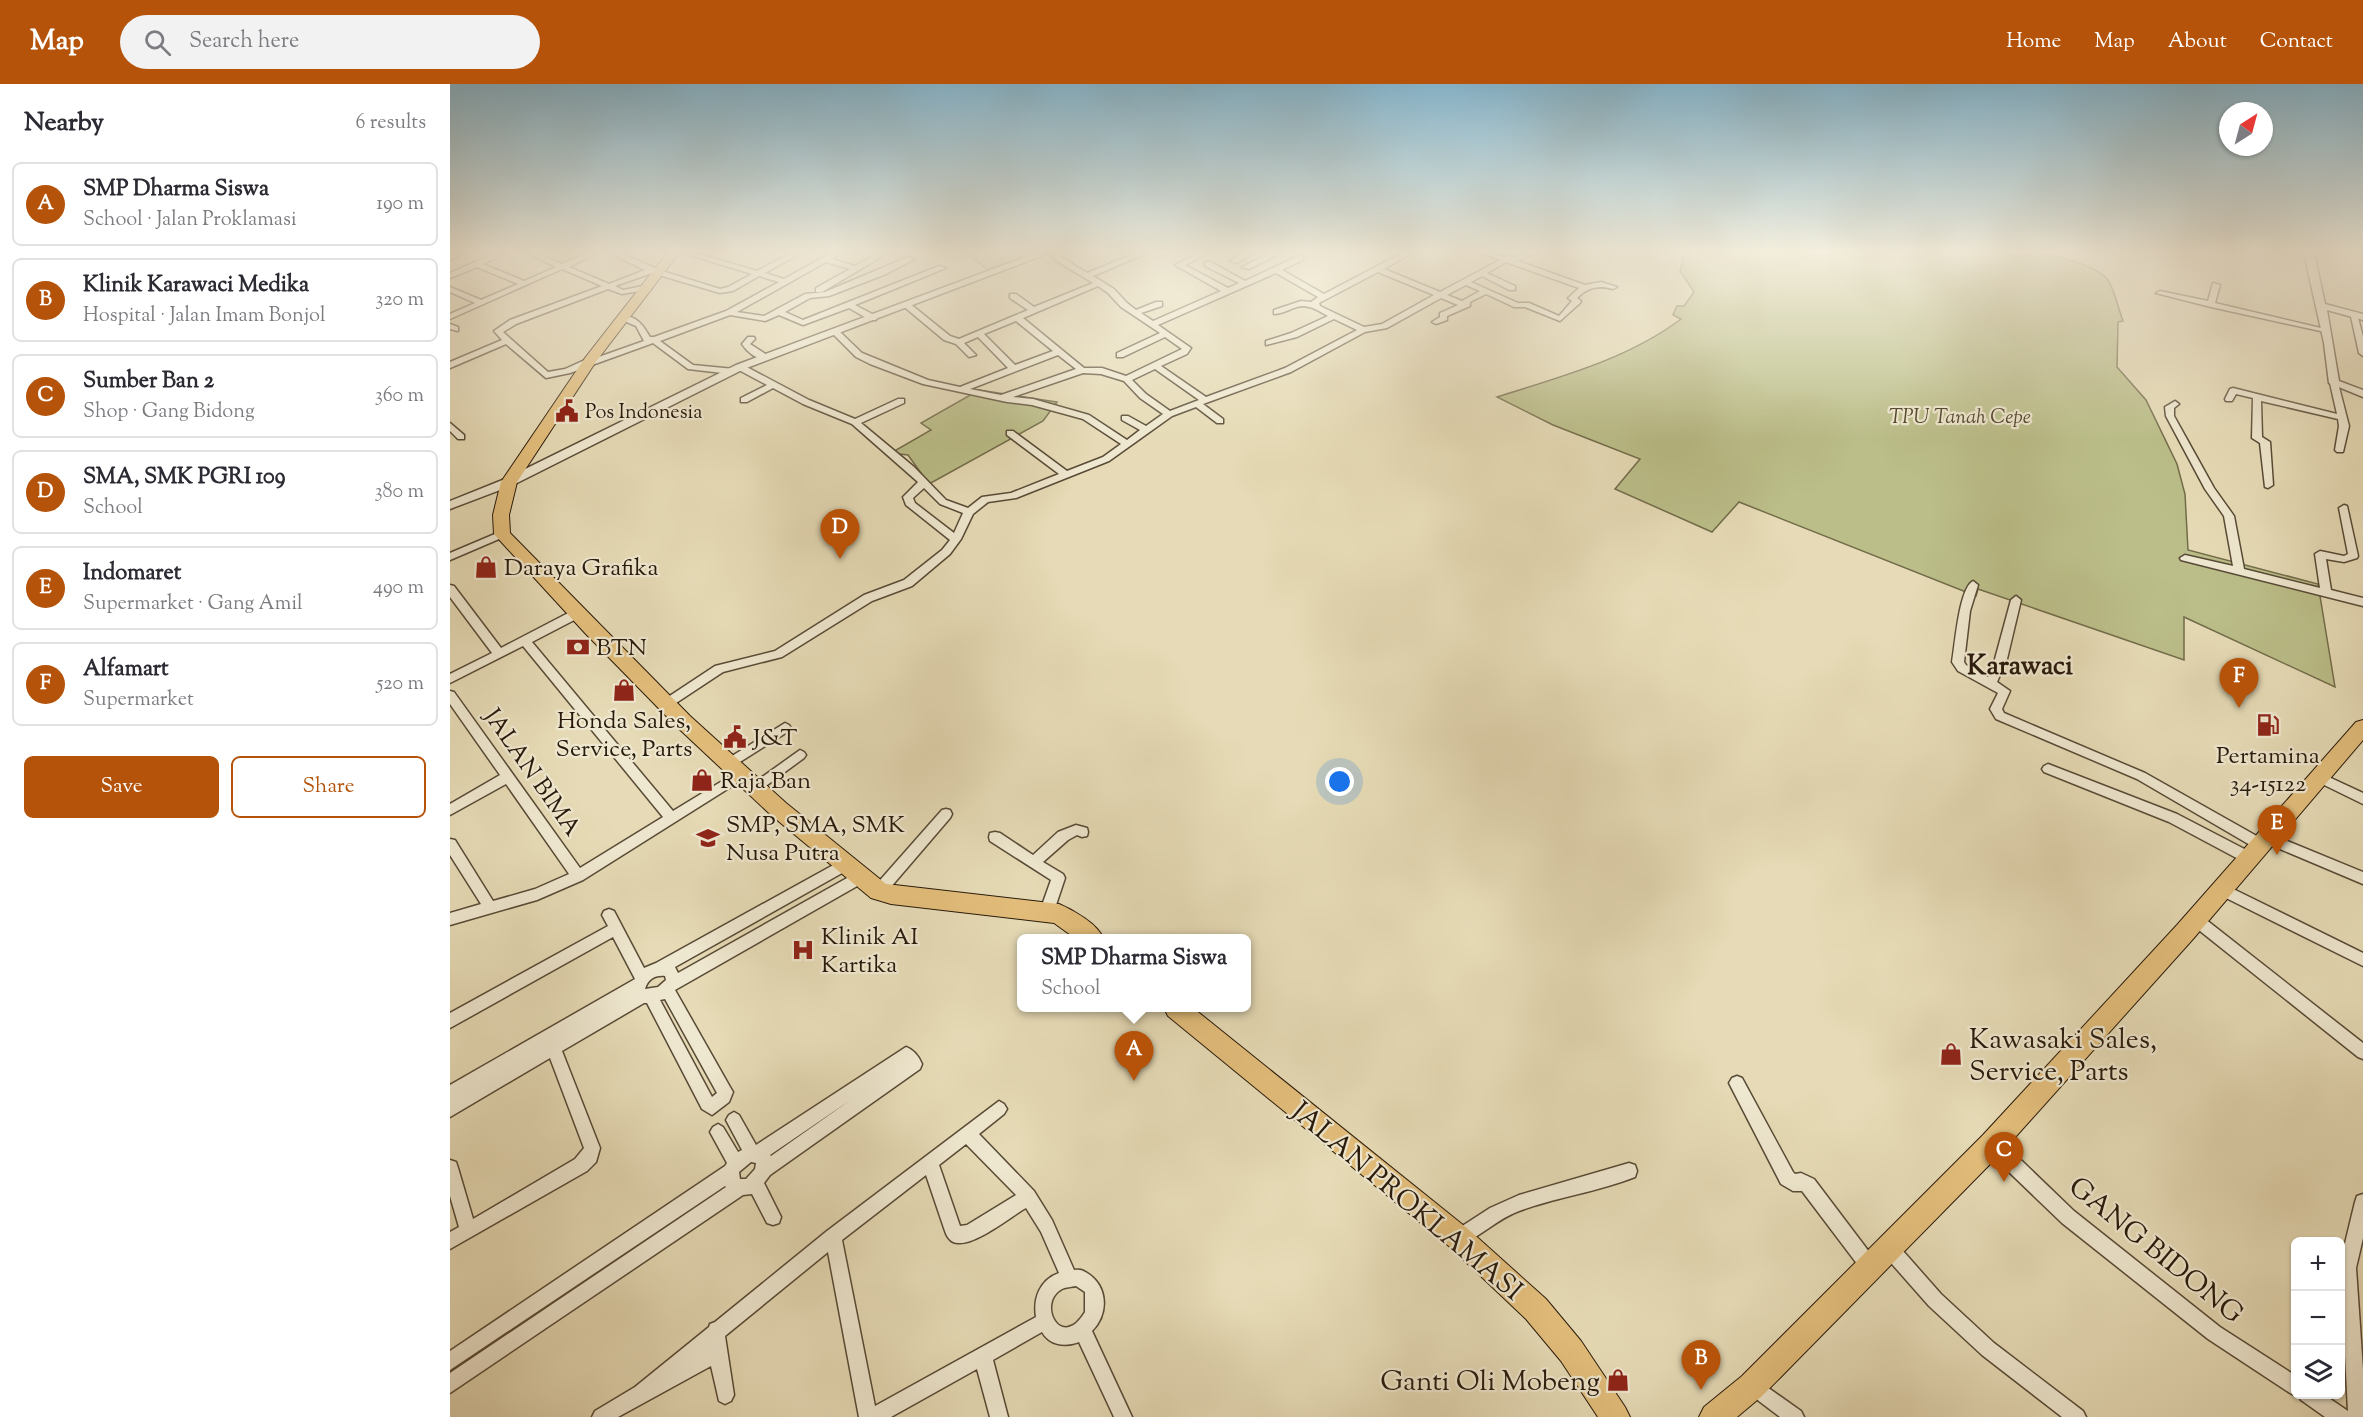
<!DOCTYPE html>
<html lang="en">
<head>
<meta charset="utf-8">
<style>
	:root { --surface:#fff; --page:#f2f2f3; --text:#2b2b33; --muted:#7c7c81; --line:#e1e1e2; --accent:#b45309 }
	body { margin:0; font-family:"Sorts Mill Goudy",serif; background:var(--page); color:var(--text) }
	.controls { position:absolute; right:18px; bottom:18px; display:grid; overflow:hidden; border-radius:9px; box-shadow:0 2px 4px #0004 }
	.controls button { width:54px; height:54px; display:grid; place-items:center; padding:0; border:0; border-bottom:2px solid var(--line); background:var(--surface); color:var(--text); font:30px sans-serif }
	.compass { position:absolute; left:1769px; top:18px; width:54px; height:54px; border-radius:50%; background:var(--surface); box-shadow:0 2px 4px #0004; rotate:36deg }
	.you { position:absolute; left:890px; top:698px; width:21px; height:21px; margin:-15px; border:4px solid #fff; border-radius:50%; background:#1a73e8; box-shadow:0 0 0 9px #1a73e833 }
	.badge { display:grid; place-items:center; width:39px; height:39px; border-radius:50%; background:var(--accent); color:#fff; font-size:20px; font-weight:700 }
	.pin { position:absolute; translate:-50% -50px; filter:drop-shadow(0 2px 3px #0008) }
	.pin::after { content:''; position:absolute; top:32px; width:21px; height:18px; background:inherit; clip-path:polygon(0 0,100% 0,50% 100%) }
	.popup { position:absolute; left:567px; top:850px; width:234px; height:78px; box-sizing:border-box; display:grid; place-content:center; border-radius:9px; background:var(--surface); filter:drop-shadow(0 2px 4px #0005); font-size:20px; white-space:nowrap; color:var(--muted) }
	.popup b { font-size:22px; color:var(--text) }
	.popup::after { content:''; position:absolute; left:50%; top:100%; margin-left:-12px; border:12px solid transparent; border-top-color:var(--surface) }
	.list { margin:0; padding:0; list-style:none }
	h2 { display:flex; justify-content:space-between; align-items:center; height:78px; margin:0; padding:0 24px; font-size:26px }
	h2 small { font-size:20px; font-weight:400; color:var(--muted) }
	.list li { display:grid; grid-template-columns:39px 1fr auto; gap:18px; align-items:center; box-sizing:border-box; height:84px; margin:0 12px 12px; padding:0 12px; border:2px solid var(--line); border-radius:9px }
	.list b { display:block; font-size:22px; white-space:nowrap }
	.list p { margin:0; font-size:20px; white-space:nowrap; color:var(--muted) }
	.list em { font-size:20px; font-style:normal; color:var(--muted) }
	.actions { display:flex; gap:12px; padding:18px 24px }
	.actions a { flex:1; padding:14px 0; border:2px solid var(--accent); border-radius:9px; text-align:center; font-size:21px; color:var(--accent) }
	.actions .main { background:var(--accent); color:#fff }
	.icon { flex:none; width:33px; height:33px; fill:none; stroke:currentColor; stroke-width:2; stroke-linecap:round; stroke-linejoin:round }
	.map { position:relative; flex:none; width:1913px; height:1333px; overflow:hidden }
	header { display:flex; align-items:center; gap:36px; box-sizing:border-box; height:84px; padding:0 30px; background:var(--accent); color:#fff }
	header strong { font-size:28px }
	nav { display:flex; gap:33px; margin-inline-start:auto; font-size:21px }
	.search { width:420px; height:54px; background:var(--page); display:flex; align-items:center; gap:15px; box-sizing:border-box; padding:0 21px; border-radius:33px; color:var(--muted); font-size:22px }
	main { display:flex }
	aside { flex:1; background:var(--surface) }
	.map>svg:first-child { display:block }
	.green { fill:#bbbe89; stroke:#726c4a; stroke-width:1.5 }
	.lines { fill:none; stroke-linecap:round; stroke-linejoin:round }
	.minor-casing { stroke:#584a36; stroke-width:3 }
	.tertiary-casing { stroke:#584a36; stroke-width:3 }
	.primary-casing { stroke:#28190b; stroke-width:2 }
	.minor { fill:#efe8d0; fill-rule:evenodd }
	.tertiary { fill:#efe8d0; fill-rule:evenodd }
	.primary { fill:#e3be7b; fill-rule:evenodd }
	.labels { text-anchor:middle; stroke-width:4.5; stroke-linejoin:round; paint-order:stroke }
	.far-poi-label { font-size:20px; fill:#28190b; stroke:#efe8d0; text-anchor:start }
	.far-park-label { font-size:20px; font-style:italic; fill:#544b31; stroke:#efe8d0 }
	.poi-label { font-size:24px; fill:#28190b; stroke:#efe8d0; text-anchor:start }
	.street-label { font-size:24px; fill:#28190b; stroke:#efe8d0 }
	.quarter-label { font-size:27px; font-weight:bold; fill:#28190b; stroke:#efe8d0 }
	.near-poi-label { font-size:28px; fill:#28190b; stroke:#efe8d0; text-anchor:start }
	.near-street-label { font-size:28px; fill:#28190b; stroke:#efe8d0 }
</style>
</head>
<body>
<header>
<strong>Map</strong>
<div class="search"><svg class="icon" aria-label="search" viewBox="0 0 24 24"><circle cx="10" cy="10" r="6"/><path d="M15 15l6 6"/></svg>Search here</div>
<nav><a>Home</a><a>Map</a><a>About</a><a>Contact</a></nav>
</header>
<main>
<aside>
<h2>Nearby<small>6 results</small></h2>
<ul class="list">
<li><span class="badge">A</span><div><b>SMP Dharma Siswa</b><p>School · Jalan Proklamasi</p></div><em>190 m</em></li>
<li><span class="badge">B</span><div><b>Klinik Karawaci Medika</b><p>Hospital · Jalan Imam Bonjol</p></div><em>320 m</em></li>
<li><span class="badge">C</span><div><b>Sumber Ban 2</b><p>Shop · Gang Bidong</p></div><em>360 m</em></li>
<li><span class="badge">D</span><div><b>SMA, SMK PGRI 109</b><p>School</p></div><em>380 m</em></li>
<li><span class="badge">E</span><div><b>Indomaret</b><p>Supermarket · Gang Amil</p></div><em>490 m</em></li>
<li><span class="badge">F</span><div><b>Alfamart</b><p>Supermarket</p></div><em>520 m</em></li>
</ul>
<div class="actions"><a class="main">Save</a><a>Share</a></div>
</aside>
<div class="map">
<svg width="1913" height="1333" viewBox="0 0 1913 1333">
	<rect width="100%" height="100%" fill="#e6dbb6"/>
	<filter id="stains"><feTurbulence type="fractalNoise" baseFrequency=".00333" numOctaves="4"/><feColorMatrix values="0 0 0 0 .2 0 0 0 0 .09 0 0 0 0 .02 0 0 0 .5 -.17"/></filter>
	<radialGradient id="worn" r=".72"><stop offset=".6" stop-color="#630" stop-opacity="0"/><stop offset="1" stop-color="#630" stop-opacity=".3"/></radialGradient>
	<g class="green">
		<polygon points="525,169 588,169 539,187 521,172"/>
		<path d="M1235 169H1556L1569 173C1585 163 1647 180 1658 196 1665 207 1668 224 1673 237L1668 238 1667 283 1696 316 1727 380 1735 410 1738 466 1868 500 1885 603 1734 533V576L1528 505 1526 512 1289 418 1262 448 1165 405 1190 375 1103 341 1047 313C1110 293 1178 275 1231 235L1223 231 1227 222H1234L1244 208 1230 187Z"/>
		<polygon points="529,306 607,318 593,337 479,400 458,371 441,369 481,346 471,339"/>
	</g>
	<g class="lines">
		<g class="minor-casing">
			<g id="minor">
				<polygon points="4,169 15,169 0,176 0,171"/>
				<path d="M45 169H56L33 180 74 197 106 183 76 169H87L112 180 136 169H147L119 183 159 200 195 186 159 169H170L212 187 270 205 278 203 302 190 233 169H246L307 187 341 169H351L315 189 334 195 381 169H391L382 175 405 182 428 169H438L372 208H366V204L400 185 376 178 287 228 314 232 355 210 375 208 458 173 465 175 436 190 379 212 360 214 335 228 353 236 489 182 496 184 405 221 426 232V236H420L399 224 353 241 329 231 315 237 280 231 210 257 243 281 284 285 285 287 281 290 238 285 203 259 120 289 96 294 56 260 0 284V278L52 256 44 247 60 236 152 202 112 185 0 235V230L25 219 0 208V203L31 216 68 200 27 183 0 194V189ZM202 189 270 209 283 207 309 192 329 198 276 227 204 253H200C193 241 187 232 172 232V236L186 242 194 257 143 275H137L115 285 98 288 53 248 66 240 158 205 172 210 201 205 202 203 198 201 173 206 165 202Z"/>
				<path d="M601 169H609L611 173 637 189 686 169H697L643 192 664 205 677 219 686 226 706 218H712V222L691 229 703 237 771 207 725 181 748 169H759L735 181 778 204 789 199 755 182V178H761L795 197 844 174 843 170 853 172V176L832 186 874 210 952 169H962L934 185 990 208 1050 176 1033 169C1043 169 1050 173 1059 173 1067 174 1075 169 1084 169L1068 177 1135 201 1151 198 1167 203 1163 205C1148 201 1139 203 1127 214L1131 217 1130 219 1110 237 1075 223H1064L1036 210 1020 218V222L997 232V236L986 240 982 238 990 233V229L1008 221 991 214 937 244 915 248 841 288 753 320 773 335V339H767L746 323 722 332 659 377 566 414 538 418 523 430 511 455 500 470 462 502 422 517 332 573 273 588 220 623H212L210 620 212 617 265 582 325 567 414 511 454 496 492 466 500 456 456 421 453 413 468 398 402 340 353 320 323 304 297 318H291V314L317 301 287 285V281H293L359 316 405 335 448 315H454V319L411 339 464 383 496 416 518 424 532 413 561 409 609 390 557 351V347H563L617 387 653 373 671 360 633 335 582 321 557 318 473 300 420 280 406 273 381 248 388 246 412 269 478 296 510 303 558 284 528 253 514 259 526 271 519 273 506 260 494 256 452 221 459 219 500 252 509 255 578 226 560 214V210H566L584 223 643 199 605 176ZM1056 178 1129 204 1118 214 1122 217 1109 232 1079 219H1068L1021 198 1032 192 1059 206H1065V202L1037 189ZM928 188 984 211 932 240 914 243 870 222 869 219ZM826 189 868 213 861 218 851 217 824 226V230C836 230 847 219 859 223 865 224 872 229 878 232L841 249 816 257V261L847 253 884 235 907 246 835 284 756 313 711 282 737 270 741 264 708 241ZM1016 201 1030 207 1012 217 997 211ZM648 202 658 209 671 223 710 249 667 269V273H673L715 253 732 265 676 292 652 284H634L573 234ZM566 237 603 267 565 281 534 250ZM608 271 626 285 551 311 520 305ZM705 285 749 316 720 327 696 310 682 296ZM633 289 651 290 674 297 690 314 713 330 696 342 678 332H672V336L690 346 677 356 639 331 583 315 563 313ZM474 404 490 420 513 429 504 449 465 419 463 414Z"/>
				<polygon points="794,169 804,169 787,179 780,177"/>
				<polygon points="820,169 831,169 799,185 792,183"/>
				<polygon points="1763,199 1770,201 1765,219 1879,246 1875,248 1761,223 1706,209 1710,207 1758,217"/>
				<polygon points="1900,228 1907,230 1913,253 1913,272 1909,269"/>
				<polygon points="0,240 8,243 8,247 0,245"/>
				<path d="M298 253H304L305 255 300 260 317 271V275C307 276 297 268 292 260Z"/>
				<polygon points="1884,296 1888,299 1899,342 1893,368 1887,368 1885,366 1889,342 1888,335 1811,317 1812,353 1820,358 1823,401 1818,404 1815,403 1810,359 1802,354 1803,314 1786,310 1782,317 1776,317 1775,315 1780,305 1783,304 1887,330 1880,299"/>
				<polygon points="1725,317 1729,320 1724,324 1724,332 1764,404 1784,432 1794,485 1870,504 1865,470 1870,467 1894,472 1898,470 1889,424 1894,421 1897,422 1908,472 1907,474 1894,478 1876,475 1881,506 1913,514 1913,522 1731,476 1730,474 1735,471 1783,482 1774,432 1755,405 1716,332 1715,323"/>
				<polygon points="0,339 14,351 14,355 8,355 0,347"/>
				<polygon points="52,447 57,450 56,452 0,476 0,469"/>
				<path d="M1523 497 1528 501 1520 527 1514 578 1516 581 1538 593 1545 575 1561 516 1566 512 1571 516 1557 575 1547 598 1560 607 1552 625 1554 629 1695 689 1812 755 1813 750 1818 749 1913 788V800L1818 760 1817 765 1812 766 1807 765 1687 695 1546 635 1540 625 1548 609 1508 587 1502 578C1505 562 1509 504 1523 497Z"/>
				<polygon points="0,501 4,502 51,564 124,526 132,526 133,529 132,532 82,558 223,727 287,688 295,688 297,691 295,694 133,796 87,816 0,841 0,829 31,820 0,771 0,755 5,756 43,817 85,805 119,790 56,700 0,731 0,720 50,691 0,620 0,607 4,608 130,784 213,733 73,562 0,599 0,590 42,569 0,513"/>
				<polygon points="335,639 339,641 341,644 339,647 282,683 274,683 272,680 274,677"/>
				<polygon points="350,666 354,668 356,671 354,674 309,707 301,707 299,704 301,701"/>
				<polygon points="1598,680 1727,730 1804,770 1805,774 1804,778 1799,779 1794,778 1719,738 1594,688 1592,685 1594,682"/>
				<polygon points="1868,688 1913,709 1913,720 1864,696 1862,693 1864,690"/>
				<polygon points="496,725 500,726 502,730 500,734 434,811 429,813 424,811 422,807 424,803 492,726"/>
				<polygon points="626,741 637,744 638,748 637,752 632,753 627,751 618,756 593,778 613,790 615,794 604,827 602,831 597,833 592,831 590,827 601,796 540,757 539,753 540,749 545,748 550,749 583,771 608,748"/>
				<path d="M396 774 401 776 403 780 401 784 225 883 228 889 406 789 411 787 416 789 418 793 416 797 225 906 280 1003 283 1008 279 1018 262 1031 252 1025 197 919H194L112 967 150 1064 146 1078 137 1087 0 1165V1148L9 1143 0 1112V1076L6 1078 8 1084 23 1135 125 1075 134 1064 100 974 0 1033V1001L185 895 163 853 0 944V929L158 842 152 831 154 827 159 825 164 827 194 884 206 879ZM215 892 216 896 208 903 195 905C198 895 205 891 215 892ZM215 915 267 1009 262 1013 210 916Z"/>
				<polygon points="1771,799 1913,869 1913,882 1766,809 1764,805 1766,801"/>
				<polygon points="1745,829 1750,831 1913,959 1913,975 1908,973 1740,839 1738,835 1740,831"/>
				<path d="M456 963C464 966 469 973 472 980L470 985 320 1091 314 1099 331 1133 329 1139 323 1141 317 1139 302 1110 293 1111 0 1309V1289L276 1103 275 1102 0 1286V1267L275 1082 277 1079 260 1048 263 1043 268 1040 273 1043 288 1068 292 1066 276 1036 279 1031 284 1028 289 1031 306 1061ZM402 1015 321 1072 320 1071ZM301 1078 306 1079 305 1085 296 1095H290L289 1088Z"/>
				<polygon points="1287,992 1292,994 1343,1088 1345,1090 1351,1089 1364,1095 1426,1177 1428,1183 1426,1189 1420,1191 1414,1189 1352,1107 1343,1107 1331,1100 1279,999 1282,994"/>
				<path d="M549 1017 554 1020 557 1025 554 1030 529 1050 584 1107 602 1136 624 1186C630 1185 632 1186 637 1189 658 1202 659 1230 642 1247L682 1333H664L629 1258C615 1263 600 1262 592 1248L543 1276 558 1333H540L527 1285 441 1333H409L378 1168 275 1252 284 1311 281 1317 275 1320 269 1317 261 1282 168 1333H142L145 1327 185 1303 259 1243 260 1240 265 1238 377 1147ZM516 1060 566 1111 517 1141 510 1142 489 1081ZM476 1091 495 1147C497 1153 501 1159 508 1159 526 1161 560 1133 576 1124L591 1148 609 1189C590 1196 583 1214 586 1233L425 1322 392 1156ZM626 1202 635 1208V1228C611 1268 586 1219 612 1205 616 1203 622 1203 626 1202Z"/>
				<polygon points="1542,1052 1548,1054 1624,1127 1770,1243 1846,1292 1846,1310 1873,1310 1898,1327 1890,1180 1905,1118 1907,1112 1913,1110 1913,1154 1906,1184 1913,1286 1913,1333 1875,1333 1851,1316 1848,1311 1846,1312 1840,1309 1758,1255 1612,1139 1536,1066 1534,1060 1536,1054"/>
				<path d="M1179 1079 1185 1081 1187 1087 1185 1093C1147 1108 1107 1113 1069 1127 1047 1135 1030 1153 1009 1162L1003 1160 1001 1154 1003 1148 1040 1124 1069 1111Z"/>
				<polygon points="1440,1157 1446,1159 1491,1210 1544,1259 1633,1327 1636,1333 1612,1333 1532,1271 1479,1222 1434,1171 1432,1165 1434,1159"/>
				<polygon points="1303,1293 1351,1327 1354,1333 1330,1333 1297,1308 1294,1302 1297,1296"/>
			</g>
		</g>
		<g class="tertiary-casing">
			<g id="tertiary">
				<polygon points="586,169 599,169 294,285 63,401 0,425 0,417 55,395 286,281"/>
				<polygon points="1854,169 1864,169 1875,220 1913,230 1913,236 1877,226 1889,297 1913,306 1913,313 1879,299 1874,259"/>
			</g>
		</g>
		<g class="primary-casing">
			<g id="primary">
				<path d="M217 169H229L145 279 67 398 59 431 60 449 240 632 336 719 436 800 609 820C623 826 648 840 653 854H625L604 839 441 820 421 814 321 731 226 642 135 549 44 450 43 431 51 398 135 274Z"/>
				<polygon points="1913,636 1913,656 1743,855 1551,1069 1312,1312 1287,1333 1249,1333 1254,1323 1292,1292 1533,1051 1727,841 1906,638"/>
				<polygon points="714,924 743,924 1018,1145 1096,1215 1131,1257 1175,1323 1180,1333 1148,1333 1111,1277 1076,1235 1000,1163 718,932"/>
			</g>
		</g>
		<use href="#minor" class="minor"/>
		<use href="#tertiary" class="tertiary"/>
		<use href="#primary" class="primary"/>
	</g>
	<linearGradient id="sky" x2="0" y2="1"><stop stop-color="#87b7cf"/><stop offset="0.47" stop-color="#f4efde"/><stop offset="1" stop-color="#f4efde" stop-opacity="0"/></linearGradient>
	<rect width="1913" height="356" fill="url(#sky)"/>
	<defs>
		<g id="civic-bare" transform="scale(1.8)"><path d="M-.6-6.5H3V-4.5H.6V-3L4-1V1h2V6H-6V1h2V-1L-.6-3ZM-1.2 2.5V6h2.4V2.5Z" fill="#8f2418" stroke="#efe8d0" stroke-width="2.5" paint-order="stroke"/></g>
		<g id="shop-bare" transform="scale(1.8)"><path d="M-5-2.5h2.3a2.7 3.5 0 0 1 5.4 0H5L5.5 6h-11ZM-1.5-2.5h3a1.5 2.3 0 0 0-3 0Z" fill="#8f2418" stroke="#efe8d0" stroke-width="2.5" paint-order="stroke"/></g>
		<g id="bank-bare" transform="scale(1.8)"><path d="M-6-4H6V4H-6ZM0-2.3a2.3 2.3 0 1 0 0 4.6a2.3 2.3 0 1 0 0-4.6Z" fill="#8f2418" stroke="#efe8d0" stroke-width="2.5" paint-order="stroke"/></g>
		<g id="fuel-bare" transform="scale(1.8)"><path d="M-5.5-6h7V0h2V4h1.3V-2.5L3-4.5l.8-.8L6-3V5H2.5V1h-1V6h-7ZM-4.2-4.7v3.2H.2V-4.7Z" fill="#8f2418" stroke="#efe8d0" stroke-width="2.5" paint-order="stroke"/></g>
		<g id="school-bare" transform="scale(1.8)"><path d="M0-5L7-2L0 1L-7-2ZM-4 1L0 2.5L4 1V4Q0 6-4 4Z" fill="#8f2418" stroke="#efe8d0" stroke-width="2.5" paint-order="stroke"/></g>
		<g id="hospital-bare" transform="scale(1.8)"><path d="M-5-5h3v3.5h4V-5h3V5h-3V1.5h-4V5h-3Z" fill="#8f2418" stroke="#efe8d0" stroke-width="2.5" paint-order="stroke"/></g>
	</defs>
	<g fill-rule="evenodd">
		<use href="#civic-bare" x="117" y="327"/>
		<use href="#shop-bare" x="36" y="483"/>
		<use href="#bank-bare" x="128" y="563"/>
		<use href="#shop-bare" x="174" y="606"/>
		<use href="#fuel-bare" x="1818" y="641"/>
		<use href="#civic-bare" x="285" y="653"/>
		<use href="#shop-bare" x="252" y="696"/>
		<use href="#school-bare" x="258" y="754"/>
		<use href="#hospital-bare" x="353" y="866"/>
		<use href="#shop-bare" x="1501" y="970"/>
		<use href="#shop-bare" x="1168" y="1296"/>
	</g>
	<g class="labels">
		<g class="far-poi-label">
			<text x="135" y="334">Pos Indonesia</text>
		</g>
		<g class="far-park-label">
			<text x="1510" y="339">TPU Tanah Cepe</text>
		</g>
		<g class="poi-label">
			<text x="54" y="491">Daraya Grafika</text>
			<text x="146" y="571">BTN</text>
			<text x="174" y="644" text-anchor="middle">Honda Sales,<tspan x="174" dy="28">Service, Parts</tspan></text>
			<text x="303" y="661">J&amp;T</text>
			<text x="1818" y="679" text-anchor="middle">Pertamina<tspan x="1818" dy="28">34-15122</tspan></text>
			<text x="270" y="704">Raja Ban</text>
			<text x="276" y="748">SMP, SMA, SMK<tspan x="276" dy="28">Nusa Putra</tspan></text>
			<text x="371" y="860">Klinik AI<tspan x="371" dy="28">Kartika</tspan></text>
		</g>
		<g class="street-label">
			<text transform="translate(83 688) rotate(55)" y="8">JALAN BIMA</text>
		</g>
		<g class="quarter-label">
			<text x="1570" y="590">Karawaci</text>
		</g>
		<g class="near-poi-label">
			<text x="1519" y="964">Kawasaki Sales,<tspan x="1519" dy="32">Service, Parts</tspan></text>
			<text x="1150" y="1306" text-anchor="end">Ganti Oli Mobeng</text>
		</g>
		<g class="near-street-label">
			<text transform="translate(958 1116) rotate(40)" y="10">JALAN PROKLAMASI</text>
			<text transform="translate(1707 1165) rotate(39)" y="10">GANG BIDONG</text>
		</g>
	</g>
	<rect width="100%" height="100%" filter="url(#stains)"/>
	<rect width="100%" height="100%" fill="url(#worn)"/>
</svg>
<div class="controls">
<button>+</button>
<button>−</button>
<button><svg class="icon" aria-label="layers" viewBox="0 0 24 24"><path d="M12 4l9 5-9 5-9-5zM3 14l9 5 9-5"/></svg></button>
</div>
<svg class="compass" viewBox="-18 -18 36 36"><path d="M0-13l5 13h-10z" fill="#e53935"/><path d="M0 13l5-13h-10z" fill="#7c7c81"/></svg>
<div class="you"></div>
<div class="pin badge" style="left:684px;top:997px">A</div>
<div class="popup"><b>SMP Dharma Siswa</b>School</div>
<div class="pin badge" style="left:1251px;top:1306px">B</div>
<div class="pin badge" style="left:1554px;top:1098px">C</div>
<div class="pin badge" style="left:390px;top:475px">D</div>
<div class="pin badge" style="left:1827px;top:771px">E</div>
<div class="pin badge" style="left:1789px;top:624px">F</div>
</div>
</main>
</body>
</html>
